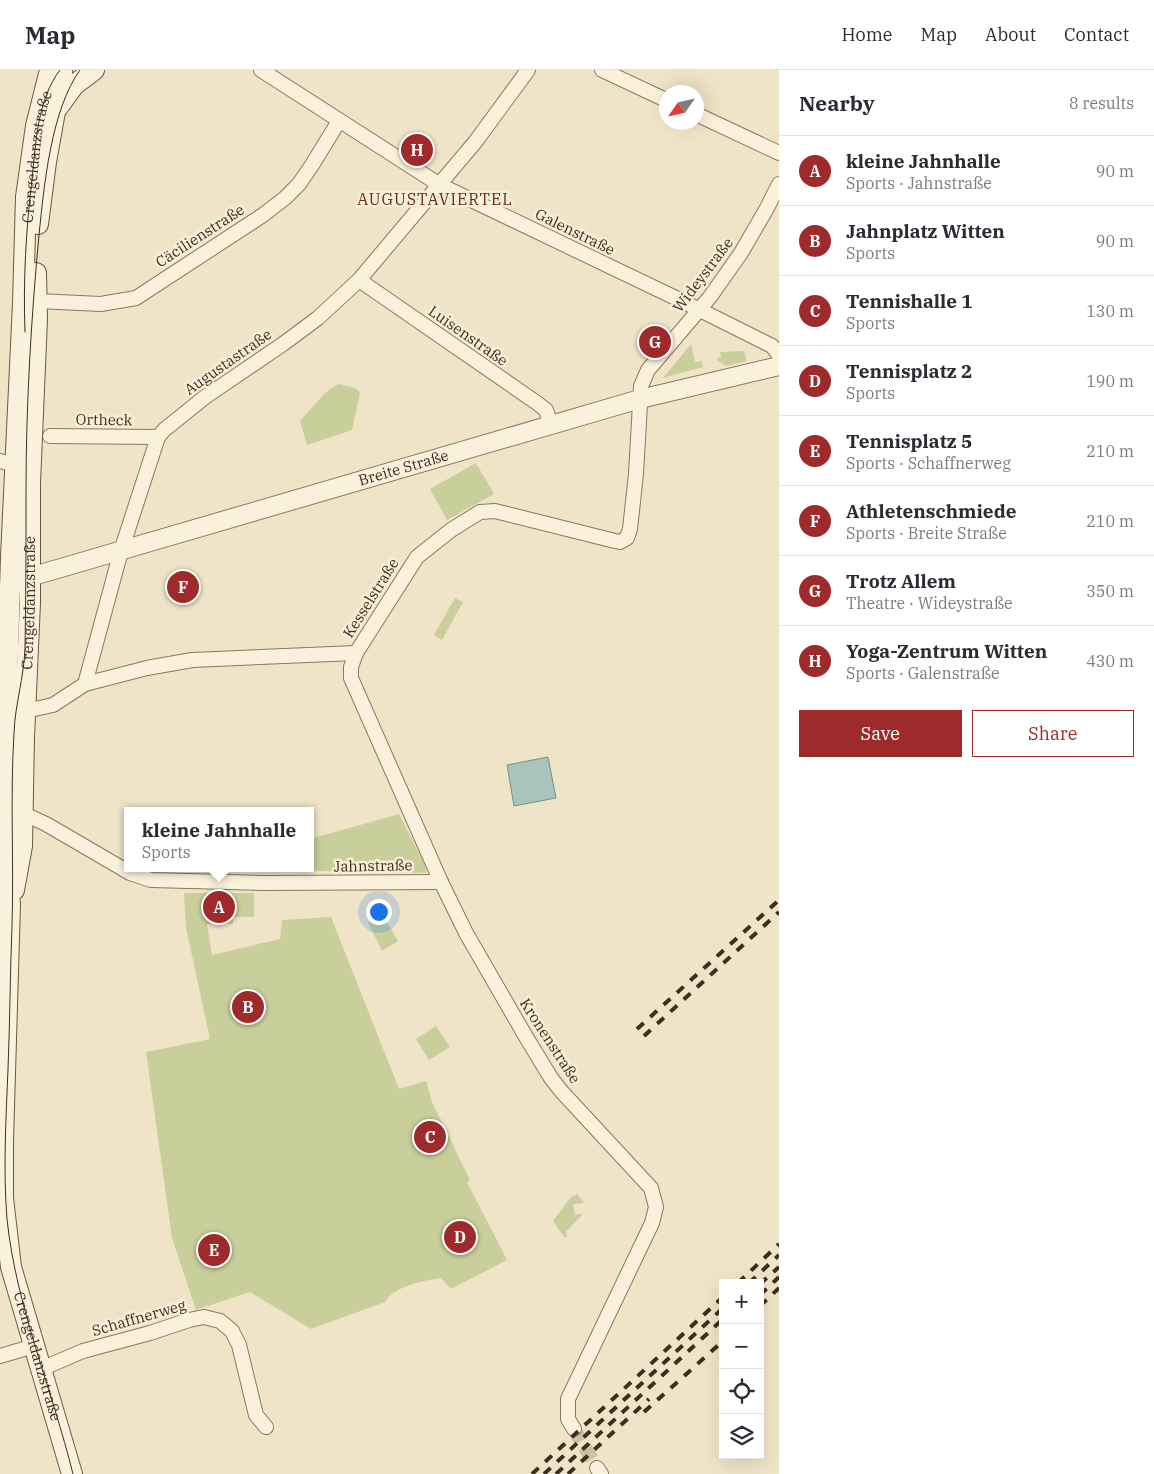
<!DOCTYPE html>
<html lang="en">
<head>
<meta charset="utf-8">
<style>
	:root { --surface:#fff; --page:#f2f2f3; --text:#2b2b33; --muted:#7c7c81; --line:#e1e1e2; --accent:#9e2a2b }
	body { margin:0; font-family:"IBM Plex Serif",serif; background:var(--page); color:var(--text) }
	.controls { position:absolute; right:15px; bottom:15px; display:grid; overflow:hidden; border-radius:0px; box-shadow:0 5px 20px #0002 }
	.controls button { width:45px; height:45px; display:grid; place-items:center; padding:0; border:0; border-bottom:1px solid var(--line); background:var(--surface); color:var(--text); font:25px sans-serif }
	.compass { position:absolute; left:659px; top:15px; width:45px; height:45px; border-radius:50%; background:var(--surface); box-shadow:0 5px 20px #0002; rotate:236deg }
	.you { position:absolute; left:378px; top:841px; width:18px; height:18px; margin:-12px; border:4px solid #fff; border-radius:50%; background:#1a73e8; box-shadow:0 0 0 8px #1a73e833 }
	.badge { display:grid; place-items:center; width:32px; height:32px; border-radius:50%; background:var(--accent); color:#fff; font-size:16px; font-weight:700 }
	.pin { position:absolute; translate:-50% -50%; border:2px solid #fff; box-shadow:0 1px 5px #0006 }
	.popup { position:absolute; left:124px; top:737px; width:190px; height:65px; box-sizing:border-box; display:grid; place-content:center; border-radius:0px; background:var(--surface); filter:drop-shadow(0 1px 4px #0005); font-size:16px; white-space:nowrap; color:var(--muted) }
	.popup b { font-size:19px; color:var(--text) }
	.popup::after { content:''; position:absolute; left:50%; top:100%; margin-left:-10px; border:10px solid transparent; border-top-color:var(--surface) }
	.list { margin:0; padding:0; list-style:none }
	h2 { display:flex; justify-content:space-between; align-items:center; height:65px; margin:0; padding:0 20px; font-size:21px }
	h2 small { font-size:16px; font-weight:400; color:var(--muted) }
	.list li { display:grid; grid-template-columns:32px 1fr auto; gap:15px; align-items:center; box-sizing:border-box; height:70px; padding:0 20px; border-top:1px solid var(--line) }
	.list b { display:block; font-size:19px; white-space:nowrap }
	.list p { margin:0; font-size:16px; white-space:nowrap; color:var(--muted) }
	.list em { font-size:16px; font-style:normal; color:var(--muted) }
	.actions { display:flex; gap:10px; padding:15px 20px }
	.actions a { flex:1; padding:11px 0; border:1px solid var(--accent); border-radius:0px; text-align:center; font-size:18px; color:var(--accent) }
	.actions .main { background:var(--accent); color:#fff }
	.icon { flex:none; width:28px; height:28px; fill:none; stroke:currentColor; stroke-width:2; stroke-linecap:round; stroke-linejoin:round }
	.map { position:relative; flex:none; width:779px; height:1404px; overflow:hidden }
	header { display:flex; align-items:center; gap:30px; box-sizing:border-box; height:70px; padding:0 25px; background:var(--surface); border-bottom:1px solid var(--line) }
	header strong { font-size:24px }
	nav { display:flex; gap:28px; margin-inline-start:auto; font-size:18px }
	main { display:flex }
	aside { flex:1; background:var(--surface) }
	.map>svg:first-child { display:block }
	.green { fill:#c9cf9b }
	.water { fill:#a9c4bc; stroke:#6f938a }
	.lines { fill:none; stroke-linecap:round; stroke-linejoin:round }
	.minor-tunnel { stroke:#ccc0a6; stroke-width:14; stroke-dasharray:14 7; stroke-linecap:butt }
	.minor-casing { stroke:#8d765c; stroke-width:16 }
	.tertiary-casing { stroke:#8d765c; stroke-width:20 }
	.secondary-casing { stroke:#6f573f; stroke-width:22 }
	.minor { stroke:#faf1dc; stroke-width:14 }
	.tertiary { stroke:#faf1dc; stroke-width:18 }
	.secondary { stroke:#faf1dc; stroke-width:20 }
	.tram { stroke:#3d2e20; stroke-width:1 }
	.rail { stroke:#3d2e20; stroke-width:4; stroke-dasharray:9 9; stroke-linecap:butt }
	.labels { text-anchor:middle; stroke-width:5; stroke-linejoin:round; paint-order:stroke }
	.street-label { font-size:15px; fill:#3d2e20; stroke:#f7eed8 }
	.neighbourhood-label { font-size:16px; letter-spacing:1px; fill:#6b2e1e; stroke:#f7eed8 }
</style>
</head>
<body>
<header>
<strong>Map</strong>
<nav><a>Home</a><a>Map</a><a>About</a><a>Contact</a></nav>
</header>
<main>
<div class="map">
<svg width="779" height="1404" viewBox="0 0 779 1404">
	<rect width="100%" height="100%" fill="#f0e4c8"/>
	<g class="green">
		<polygon points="691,274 695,292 702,291 703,297 663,308"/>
		<polygon points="744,281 747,291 726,296 717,290 717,288 721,287 720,282"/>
		<polygon points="338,314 355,318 360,323 352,360 307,375 300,351 325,323"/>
		<polygon points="476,393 494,424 447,450 430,419"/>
		<polygon points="455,528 463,532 442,570 434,565"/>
		<polygon points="399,744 425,795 426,803 271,800 271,798 310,798 310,769"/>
		<path d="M184 823H254V847H233V854H207L212 885 280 869 282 850 331 847 399 1019 426 1011 432 1032 470 1110 467 1112 507 1190 451 1219 441 1208C424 1210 393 1217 385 1232L311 1259 250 1222 196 1240 172 1168 146 982 210 969 186 858Z"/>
		<polygon points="382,844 398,871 382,881 368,853"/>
		<polygon points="436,956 450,977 429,990 416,969"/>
		<polygon points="577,1124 584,1133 573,1134 575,1145 583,1144 566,1162 567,1167 564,1167 553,1151 571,1127"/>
	</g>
	<polygon class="water" points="548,687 556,728 514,736 507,695"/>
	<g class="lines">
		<polyline class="minor-tunnel" points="574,1359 597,1398"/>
		<g class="minor-casing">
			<g id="minor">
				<polyline points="261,0 440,115 682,231 772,276 779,285"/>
				<polyline points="602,0 666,30"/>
				<polyline points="696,44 779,83"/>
				<polyline points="359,210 537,333 546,340 551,355"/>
				<polyline points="37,231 101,234 136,228 263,145 285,128 299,114 312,95 339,51"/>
				<polyline points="50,366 158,367"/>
				<polyline points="0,391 15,395 21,402"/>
				<polyline points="85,614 121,481 158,367 164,360 205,327 283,274 318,248 359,210 476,71 528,0"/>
				<polyline points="25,641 53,635 85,614 147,598 192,590 356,583"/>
				<polyline points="22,743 46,754 130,803 151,810 263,813 441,812"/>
				<polyline points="0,1286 34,1276"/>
				<polyline points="41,1299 83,1281 150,1263 189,1250 204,1247 220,1251 232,1261 239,1275 256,1345 266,1357"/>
				<polyline points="574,1359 568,1349 568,1329 652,1153 656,1137 651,1118 562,1022 551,1008 526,967 466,863 441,812 351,608 351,597 356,583 417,487 451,460 480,442 495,441 615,471 620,472 627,468 630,459 636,404 641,316 648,300 710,227 741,183 767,138 779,114"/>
				<polyline points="597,1398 601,1404"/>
			</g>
		</g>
		<g class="tertiary-casing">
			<g id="tertiary">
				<path id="s1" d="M30 507 640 329 779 296"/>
			</g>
		</g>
		<g class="secondary-casing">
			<g id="secondary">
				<path id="s2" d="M50 0 36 56 26 127 23 233 11 487 3 734V778L10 834 3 1071V1128L11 1197 72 1404"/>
				<polyline points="58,37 74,15 94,0"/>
				<polyline points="38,154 46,92 62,2"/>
				<path id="s3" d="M14 820 22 776 24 667 30 533V413L37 249 36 203"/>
			</g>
		</g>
		<use href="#minor" class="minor"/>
		<use href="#tertiary" class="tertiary"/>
		<use href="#secondary" class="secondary"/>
		<g class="tram">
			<path id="s4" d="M25 262C23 211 26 160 32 109 36 73 37 30 60 0"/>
			<path d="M73 1404C52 1319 16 1236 7 1149 3 1099 6 1049 8 999 10 951 10 904 12 856 14 792 10 728 14 663 15 634 24 608 25 578 26 526 26 474 26 421 26 336 31 250 39 165 44 116 51 40 80 0"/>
		</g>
		<g class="rail">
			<polyline points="637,959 779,830"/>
			<polyline points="644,966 779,842"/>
			<polyline points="738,1213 779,1174"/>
			<polyline points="749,1213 779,1185"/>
			<polyline points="760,1214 779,1197"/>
			<polyline points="760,1225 779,1207"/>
			<polyline points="760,1236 779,1218"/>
			<polyline points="644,1342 723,1271"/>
			<polyline points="532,1404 723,1227"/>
			<polyline points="544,1404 723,1238"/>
			<polyline points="556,1404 723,1249"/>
			<polyline points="568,1404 649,1329"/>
		</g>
	</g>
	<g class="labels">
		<g class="street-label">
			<text dy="5" stroke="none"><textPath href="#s4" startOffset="176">Crengeldanzstraße</textPath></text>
			<text transform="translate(575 162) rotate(26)" y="5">Galenstraße</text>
			<text transform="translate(200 166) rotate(-33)" y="5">Cäcilienstraße</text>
			<text transform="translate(703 205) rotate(-53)" y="5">Wideystraße</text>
			<text transform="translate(468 266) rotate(35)" y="5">Luisenstraße</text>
			<text transform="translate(228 292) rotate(-35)" y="5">Augustastraße</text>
			<text transform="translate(104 350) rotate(1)" y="5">Ortheck</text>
			<text dy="5" stroke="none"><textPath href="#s1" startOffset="389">Breite Straße</textPath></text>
			<text transform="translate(371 528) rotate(-58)" y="5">Kesselstraße</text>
			<text dy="5" stroke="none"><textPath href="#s3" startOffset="288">Crengeldanzstraße</textPath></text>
			<text transform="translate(373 796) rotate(-1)" y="5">Jahnstraße</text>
			<text transform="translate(550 971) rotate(57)" y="5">Kronenstraße</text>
			<text transform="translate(139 1248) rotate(-16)" y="5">Schaffnerweg</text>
			<text dy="5" stroke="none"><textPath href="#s2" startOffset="1294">Crengeldanzstraße</textPath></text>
		</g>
		<g class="neighbourhood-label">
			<text x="435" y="135">AUGUSTAVIERTEL</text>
		</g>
	</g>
</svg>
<div class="controls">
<button>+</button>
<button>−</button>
<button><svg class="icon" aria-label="locate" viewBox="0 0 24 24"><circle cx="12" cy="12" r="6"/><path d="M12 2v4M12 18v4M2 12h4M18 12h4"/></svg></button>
<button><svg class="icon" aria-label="layers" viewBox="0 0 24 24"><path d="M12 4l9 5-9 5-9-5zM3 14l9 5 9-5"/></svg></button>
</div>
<svg class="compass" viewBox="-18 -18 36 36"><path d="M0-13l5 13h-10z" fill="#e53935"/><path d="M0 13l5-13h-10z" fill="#7c7c81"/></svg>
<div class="you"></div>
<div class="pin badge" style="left:219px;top:837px">A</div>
<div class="popup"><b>kleine Jahnhalle</b>Sports</div>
<div class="pin badge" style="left:248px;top:937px">B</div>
<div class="pin badge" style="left:430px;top:1067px">C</div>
<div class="pin badge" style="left:460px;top:1167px">D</div>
<div class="pin badge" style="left:214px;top:1180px">E</div>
<div class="pin badge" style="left:183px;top:517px">F</div>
<div class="pin badge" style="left:655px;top:272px">G</div>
<div class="pin badge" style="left:417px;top:80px">H</div>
</div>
<aside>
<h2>Nearby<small>8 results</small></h2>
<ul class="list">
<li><span class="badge">A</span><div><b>kleine Jahnhalle</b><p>Sports · Jahnstraße</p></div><em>90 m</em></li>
<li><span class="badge">B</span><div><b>Jahnplatz Witten</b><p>Sports</p></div><em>90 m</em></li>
<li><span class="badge">C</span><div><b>Tennishalle 1</b><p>Sports</p></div><em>130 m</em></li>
<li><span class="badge">D</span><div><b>Tennisplatz 2</b><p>Sports</p></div><em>190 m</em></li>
<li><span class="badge">E</span><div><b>Tennisplatz 5</b><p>Sports · Schaffnerweg</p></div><em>210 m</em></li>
<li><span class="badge">F</span><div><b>Athletenschmiede</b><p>Sports · Breite Straße</p></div><em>210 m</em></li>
<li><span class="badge">G</span><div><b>Trotz Allem</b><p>Theatre · Wideystraße</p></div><em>350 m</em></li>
<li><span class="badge">H</span><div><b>Yoga-Zentrum Witten</b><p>Sports · Galenstraße</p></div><em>430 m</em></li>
</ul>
<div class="actions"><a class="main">Save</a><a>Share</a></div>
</aside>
</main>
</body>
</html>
